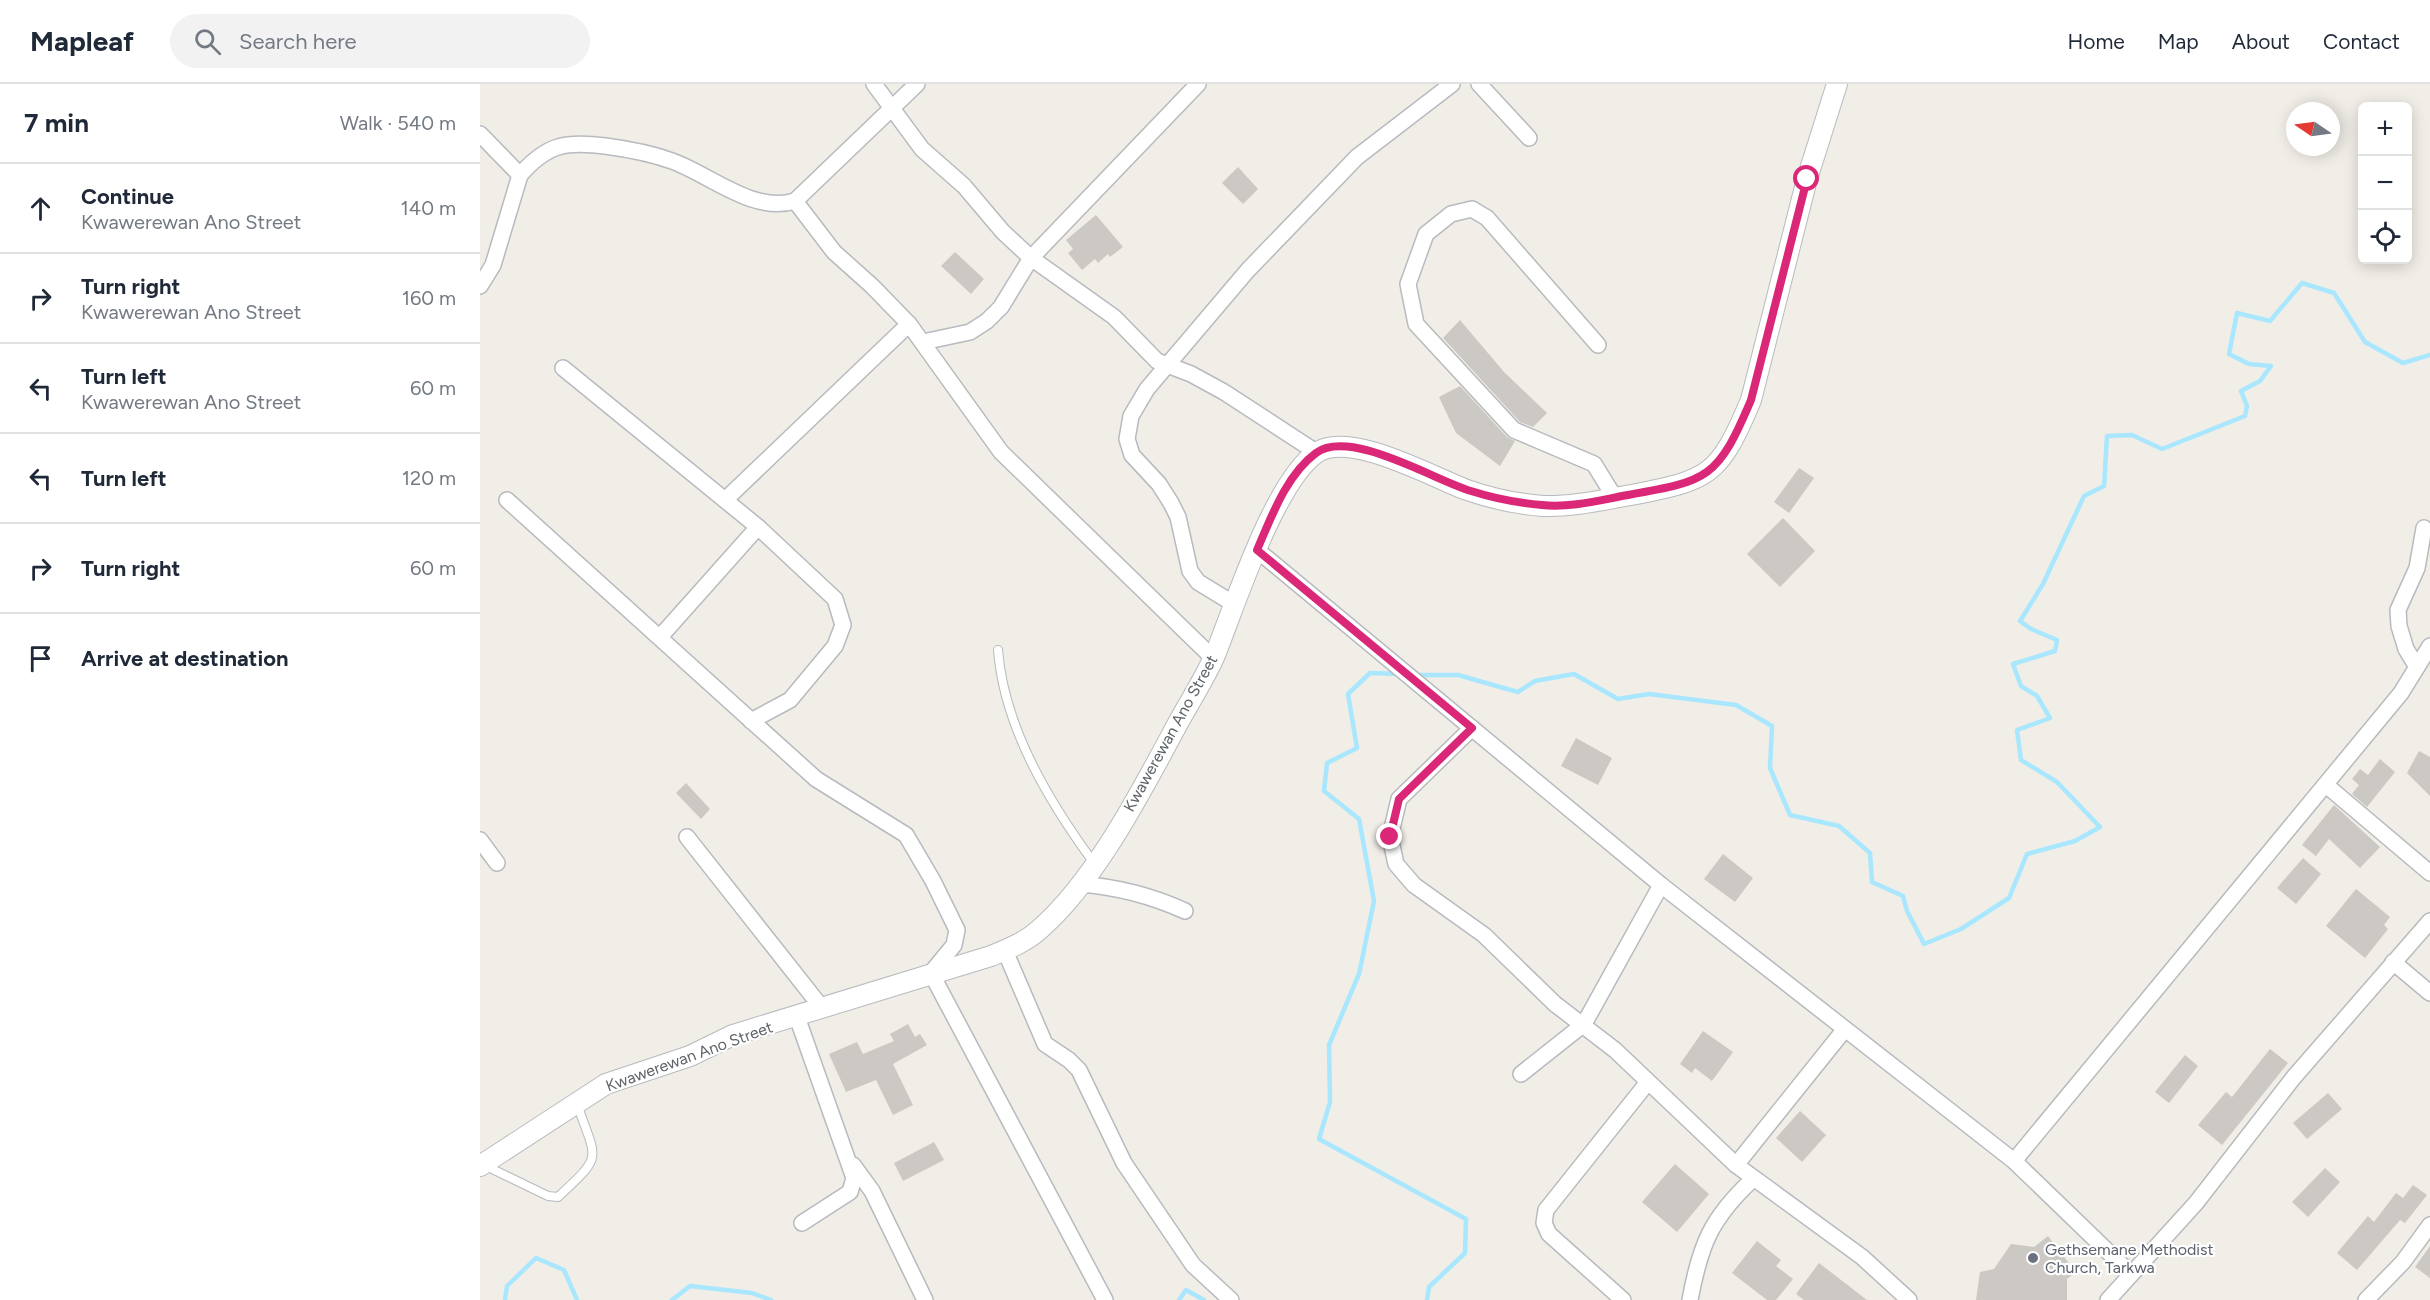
<!DOCTYPE html>
<html lang="en">
<head>
<meta charset="utf-8">
<style>
	:root { --surface:#fff; --page:#f2f2f3; --text:#1f2937; --muted:#747a83; --line:#e0e1e3 }
	body { margin:0; font-family:Figtree,sans-serif; background:var(--page); color:var(--text) }
	.controls { position:absolute; right:18px; top:18px; display:grid; overflow:hidden; border-radius:9px; box-shadow:0 3px 15px #0003 }
	.controls button { width:54px; height:54px; display:grid; place-items:center; padding:0; border:0; border-bottom:2px solid var(--line); background:var(--surface); color:var(--text); font:30px sans-serif }
	.compass { position:absolute; left:1806px; top:18px; width:54px; height:54px; border-radius:50%; background:var(--surface); box-shadow:0 3px 15px #0003; rotate:283deg }
	.stop { position:absolute; width:18px; height:18px; margin:-14px; border:4px solid #db2777; border-radius:50%; background:#fff }
	.stop.end { background:#db2777; border-color:#fff; box-shadow:0 2px 6px #0008 }
	.list { margin:0; padding:0; list-style:none }
	h2 { display:flex; justify-content:space-between; align-items:center; height:78px; margin:0; padding:0 24px; font-size:26px }
	h2 small { font-size:20px; font-weight:400; color:var(--muted) }
	.list li { display:grid; grid-template-columns:39px 1fr auto; gap:18px; align-items:center; box-sizing:border-box; height:90px; padding:0 24px; border-top:2px solid var(--line) }
	.list b { display:block; font-size:22px; white-space:nowrap }
	.list p { margin:0; font-size:20px; white-space:nowrap; color:var(--muted) }
	.list em { font-size:20px; font-style:normal; color:var(--muted) }
	.icon { flex:none; width:33px; height:33px; fill:none; stroke:currentColor; stroke-width:2; stroke-linecap:round; stroke-linejoin:round }
	.map { position:relative; flex:none; width:1950px; height:1216px; overflow:hidden }
	header { display:flex; align-items:center; gap:36px; box-sizing:border-box; height:84px; padding:0 30px; background:var(--surface); border-bottom:2px solid var(--line) }
	header strong { font-size:28px }
	nav { display:flex; gap:33px; margin-inline-start:auto; font-size:21px }
	.search { width:420px; height:54px; background:var(--page); display:flex; align-items:center; gap:15px; box-sizing:border-box; padding:0 21px; border-radius:33px; color:var(--muted); font-size:22px }
	main { display:flex }
	aside { flex:1; background:var(--surface) }
	.map>svg:first-child { display:block }
	.lines { fill:none; stroke-linecap:round; stroke-linejoin:round }
	.stream { stroke:#a9e7ff; stroke-width:4.5 }
	.building { fill:#ccc8c3 }
	.service-casing { stroke:#b7babe; stroke-width:10 }
	.minor-casing { stroke:#b7babe; stroke-width:18 }
	.tertiary-casing { stroke:#b7babe; stroke-width:22 }
	.service { stroke:#fff; stroke-width:8 }
	.minor { stroke:#fff; stroke-width:15 }
	.tertiary { stroke:#fff; stroke-width:20 }
	.route { stroke:#db2777; stroke-width:8 }
	.worship-dot { fill:#6b7280; stroke:#fff; stroke-width:2 }
	.labels { text-anchor:middle; stroke-width:4.5; stroke-linejoin:round; paint-order:stroke }
	.street-label { font-size:16px; fill:#5e6468; stroke:#fff }
	.worship-label { font-size:16px; fill:#5b616d; stroke:#fff; text-anchor:start }
</style>
</head>
<body>
<header>
<strong>Mapleaf</strong>
<div class="search"><svg class="icon" aria-label="search" viewBox="0 0 24 24"><circle cx="10" cy="10" r="6"/><path d="M15 15l6 6"/></svg>Search here</div>
<nav><a>Home</a><a>Map</a><a>About</a><a>Contact</a></nav>
</header>
<main>
<aside>
<h2>7 min<small>Walk · 540 m</small></h2>
<ul class="list">
<li><svg class="icon" aria-label="ahead" viewBox="0 0 24 24"><path d="M12 20V5M6 11l6-6 6 6"/></svg><div><b>Continue</b><p>Kwawerewan Ano Street</p></div><em>140 m</em></li>
<li><svg class="icon" aria-label="right" viewBox="0 0 24 24"><path d="M7 20v-9h11M14 6l5 5-5 5"/></svg><div><b>Turn right</b><p>Kwawerewan Ano Street</p></div><em>160 m</em></li>
<li><svg class="icon" aria-label="left" viewBox="0 0 24 24"><path d="M17 20v-9H6M10 6l-5 5 5 5"/></svg><div><b>Turn left</b><p>Kwawerewan Ano Street</p></div><em>60 m</em></li>
<li><svg class="icon" aria-label="left" viewBox="0 0 24 24"><path d="M17 20v-9H6M10 6l-5 5 5 5"/></svg><div><b>Turn left</b></div><em>120 m</em></li>
<li><svg class="icon" aria-label="right" viewBox="0 0 24 24"><path d="M7 20v-9h11M14 6l5 5-5 5"/></svg><div><b>Turn right</b></div><em>60 m</em></li>
<li><svg class="icon" aria-label="arrive" viewBox="0 0 24 24"><path d="M6 21V4h12l-3 4 3 4H6"/></svg><div><b>Arrive at destination</b></div></li>
</ul>
</aside>
<div class="map">
<svg width="1950" height="1216" viewBox="0 0 1950 1216">
	<rect width="100%" height="100%" fill="#f1ede7"/>
	<g class="lines">
		<g class="stream">
			<polyline points="920,590 890,589 868,610 877,664 847,679 844,707 879,735 894,817 879,890 849,961 850,1018 839,1055 986,1135 985,1169 949,1203 947,1216"/>
			<polyline points="935,591 978,591 1038,608 1055,597 1094,590 1138,615 1169,610 1256,621 1292,642 1290,684 1310,731 1359,742 1390,769 1392,798 1423,812 1427,827 1444,860 1481,845 1529,814 1547,770 1595,757 1620,743 1577,698 1541,676 1537,646 1570,634 1557,612 1541,602 1533,580 1575,567 1577,556 1551,545 1540,537 1563,500 1604,412 1624,402 1627,352 1652,351 1682,365 1765,332 1767,322 1761,307 1780,297 1791,282 1769,280 1749,270 1757,229 1790,237 1822,199 1854,209 1885,258 1923,279 1950,271"/>
			<polyline points="25,1216 27,1202 56,1174 84,1186 97,1216"/>
			<polyline points="192,1216 210,1202 272,1209 291,1216"/>
			<polyline points="699,1216 706,1206 724,1216"/>
		</g>
	</g>
	<g class="building">
		<polygon points="758,83 778,105 763,120 742,99"/>
		<polygon points="616,131 643,163 630,173 628,170 618,179 615,175 602,186 588,169 593,165 586,156"/>
		<polygon points="475,168 504,195 491,210 461,182"/>
		<polygon points="980,236 1024,288 1067,329 1053,343 1040,338 963,254"/>
		<polygon points="980,302 1027,353 1035,357 1020,382 976,349 959,313"/>
		<polygon points="1319,384 1334,394 1309,429 1294,418"/>
		<polygon points="1303,434 1335,467 1300,503 1267,470"/>
		<polygon points="1096,654 1132,674 1118,701 1081,682"/>
		<polygon points="1939,667 1950,673 1950,712 1927,689"/>
		<polygon points="1900,675 1915,688 1887,723 1872,710 1879,701 1872,695 1880,685 1888,691"/>
		<polygon points="206,699 230,725 221,735 196,709"/>
		<polygon points="1854,721 1900,763 1880,784 1849,755 1836,772 1822,761"/>
		<polygon points="1243,770 1273,794 1255,818 1224,795"/>
		<polygon points="1823,774 1841,790 1816,820 1797,804"/>
		<polygon points="1876,805 1910,833 1904,841 1908,845 1885,874 1846,842"/>
		<polygon points="428,940 435,953 440,950 447,961 413,980 433,1021 413,1031 396,996 366,1008 349,970 377,958 383,970 414,957 410,950"/>
		<polygon points="1223,947 1253,968 1232,997 1215,984 1212,989 1200,980"/>
		<polygon points="1790,965 1808,979 1742,1061 1718,1041 1746,1008 1752,1013"/>
		<polygon points="1705,971 1718,982 1689,1019 1675,1008"/>
		<polygon points="1848,1009 1862,1025 1827,1055 1813,1039"/>
		<polygon points="1320,1027 1346,1051 1322,1078 1296,1054"/>
		<polygon points="454,1058 464,1076 423,1097 414,1079"/>
		<polygon points="1195,1080 1229,1110 1197,1148 1162,1118"/>
		<polygon points="1845,1084 1860,1098 1828,1133 1812,1118"/>
		<polygon points="1933,1101 1947,1111 1925,1139 1920,1136 1877,1186 1857,1169 1888,1132 1894,1138 1916,1109 1923,1114"/>
		<polygon points="1568,1152 1596,1188 1587,1195 1587,1216 1496,1216 1500,1188 1514,1185 1531,1160 1554,1163"/>
		<polygon points="1277,1157 1301,1176 1296,1182 1313,1195 1296,1216 1287,1216 1252,1189"/>
		<polygon points="1950,1162 1950,1194 1935,1183"/>
		<polygon points="1339,1179 1387,1216 1324,1216 1316,1210"/>
	</g>
	<g class="lines">
		<g class="service-casing">
			<g id="service">
				<path d="M518 566C524 643 569 718 614 779"/>
				<path d="M4 1081 68 1112 78 1113C124 1070 117 1078 97 1020"/>
			</g>
		</g>
		<g class="minor-casing">
			<g id="minor">
				<polyline points="394,0 442,65 484,102 523,148 551,174 634,233 677,277 711,290 744,308 836,368"/>
				<polyline points="999,0 1049,54"/>
				<polyline points="0,50 40,91 13,181 0,202"/>
				<path d="M40 91C67 60 86 57 125 62 148 65 170 69 192 77 229 90 273 130 315 117L437 0"/>
				<polyline points="315,117 354,168 392,202 429,240 521,368 733,574"/>
				<polyline points="443,258 490,248 507,237 521,223 551,174 718,0"/>
				<polyline points="1118,261 1007,134 992,125 971,130 946,150 928,200 936,240 1034,346 1114,380 1135,414"/>
				<polyline points="83,284 278,443 355,515 363,541 355,562 310,616 271,637"/>
				<polyline points="27,416 336,695 426,751 453,797 477,846 474,861 451,889 625,1216"/>
				<polyline points="245,416 429,240"/>
				<polyline points="777,466 1181,801 1534,1077 1650,1189"/>
				<polyline points="754,520 718,498 710,487 698,433 691,419 679,400 652,371 647,355 651,332 667,305 768,186 877,73 972,0"/>
				<polyline points="180,553 278,443"/>
				<polyline points="1937,583 1926,565 1919,542 1918,526 1937,484 1944,444"/>
				<polyline points="992,644 919,715 910,753 916,780 934,801 1004,851 1075,920 1135,966 1256,1081 1382,1173 1429,1216"/>
				<polyline points="1846,701 1950,789"/>
				<polyline points="207,753 342,924"/>
				<polyline points="0,756 17,779"/>
				<path d="M600 800C638 803 670 811 705 827"/>
				<polyline points="525,867 565,960 589,976 599,986 644,1079 713,1181 751,1216"/>
				<polyline points="1913,878 1950,909"/>
				<polyline points="317,933 374,1094 370,1108 322,1139"/>
				<polyline points="1041,990 1104,940 1181,801"/>
				<polyline points="1534,1077 1921,609 1950,562"/>
				<polyline points="373,1081 392,1107 445,1216"/>
				<polyline points="1256,1081 1365,945"/>
				<polyline points="1143,1216 1069,1150 1064,1139 1066,1126 1168,998"/>
				<path d="M1210 1216C1220 1161 1231 1134 1273 1095"/>
				<polyline points="1628,1216 1716,1119 1814,993 1950,837"/>
				<polyline points="1886,1216 1923,1178 1950,1141"/>
			</g>
		</g>
		<g class="tertiary-casing">
			<path id="tertiary" d="M0 1082 126 1000 210 972 253 951 511 872C528 865 546 858 560 845 616 796 662 706 698 639 710 617 725 594 735 571 755 521 794 399 836 369 869 346 952 393 987 406 1010 414 1038 420 1063 422 1092 423 1122 416 1151 411 1230 396 1239 392 1271 316L1327 95 1357 0"/>
		</g>
		<use href="#service" class="service"/>
		<use href="#minor" class="minor"/>
		<use href="#tertiary" class="tertiary"/>
	</g>
	<g class="lines">
		<path class="route" d="M910 753 919 715 992 644 777 466C791 434 806 391 836 369 870 344 954 396 991 407 1013 414 1038 419 1062 421 1091 424 1120 416 1148 411 1229 397 1238 394 1271 316L1327 95"/>
	</g>
	<circle class="worship-dot" cx="1553" cy="1174" r="6"/>
	<g class="labels">
		<g class="street-label">
			<text transform="translate(690 649) rotate(-61)" y="6">Kwawerewan Ano Street</text>
			<text transform="translate(209 972) rotate(-20)" y="6">Kwawerewan Ano Street</text>
		</g>
		<g class="worship-label">
			<text x="1565" y="1171">Gethsemane Methodist<tspan x="1565" dy="18">Church, Tarkwa</tspan></text>
		</g>
	</g>
</svg>
<div class="controls">
<button>+</button>
<button>−</button>
<button><svg class="icon" aria-label="locate" viewBox="0 0 24 24"><circle cx="12" cy="12" r="6"/><path d="M12 2v4M12 18v4M2 12h4M18 12h4"/></svg></button>
</div>
<svg class="compass" viewBox="-18 -18 36 36"><path d="M0-13l5 13h-10z" fill="#e53935"/><path d="M0 13l5-13h-10z" fill="#747a83"/></svg>
<div class="stop" style="left:1327px;top:95px"></div>
<div class="stop end" style="left:910px;top:753px"></div>
</div>
</main>
</body>
</html>
